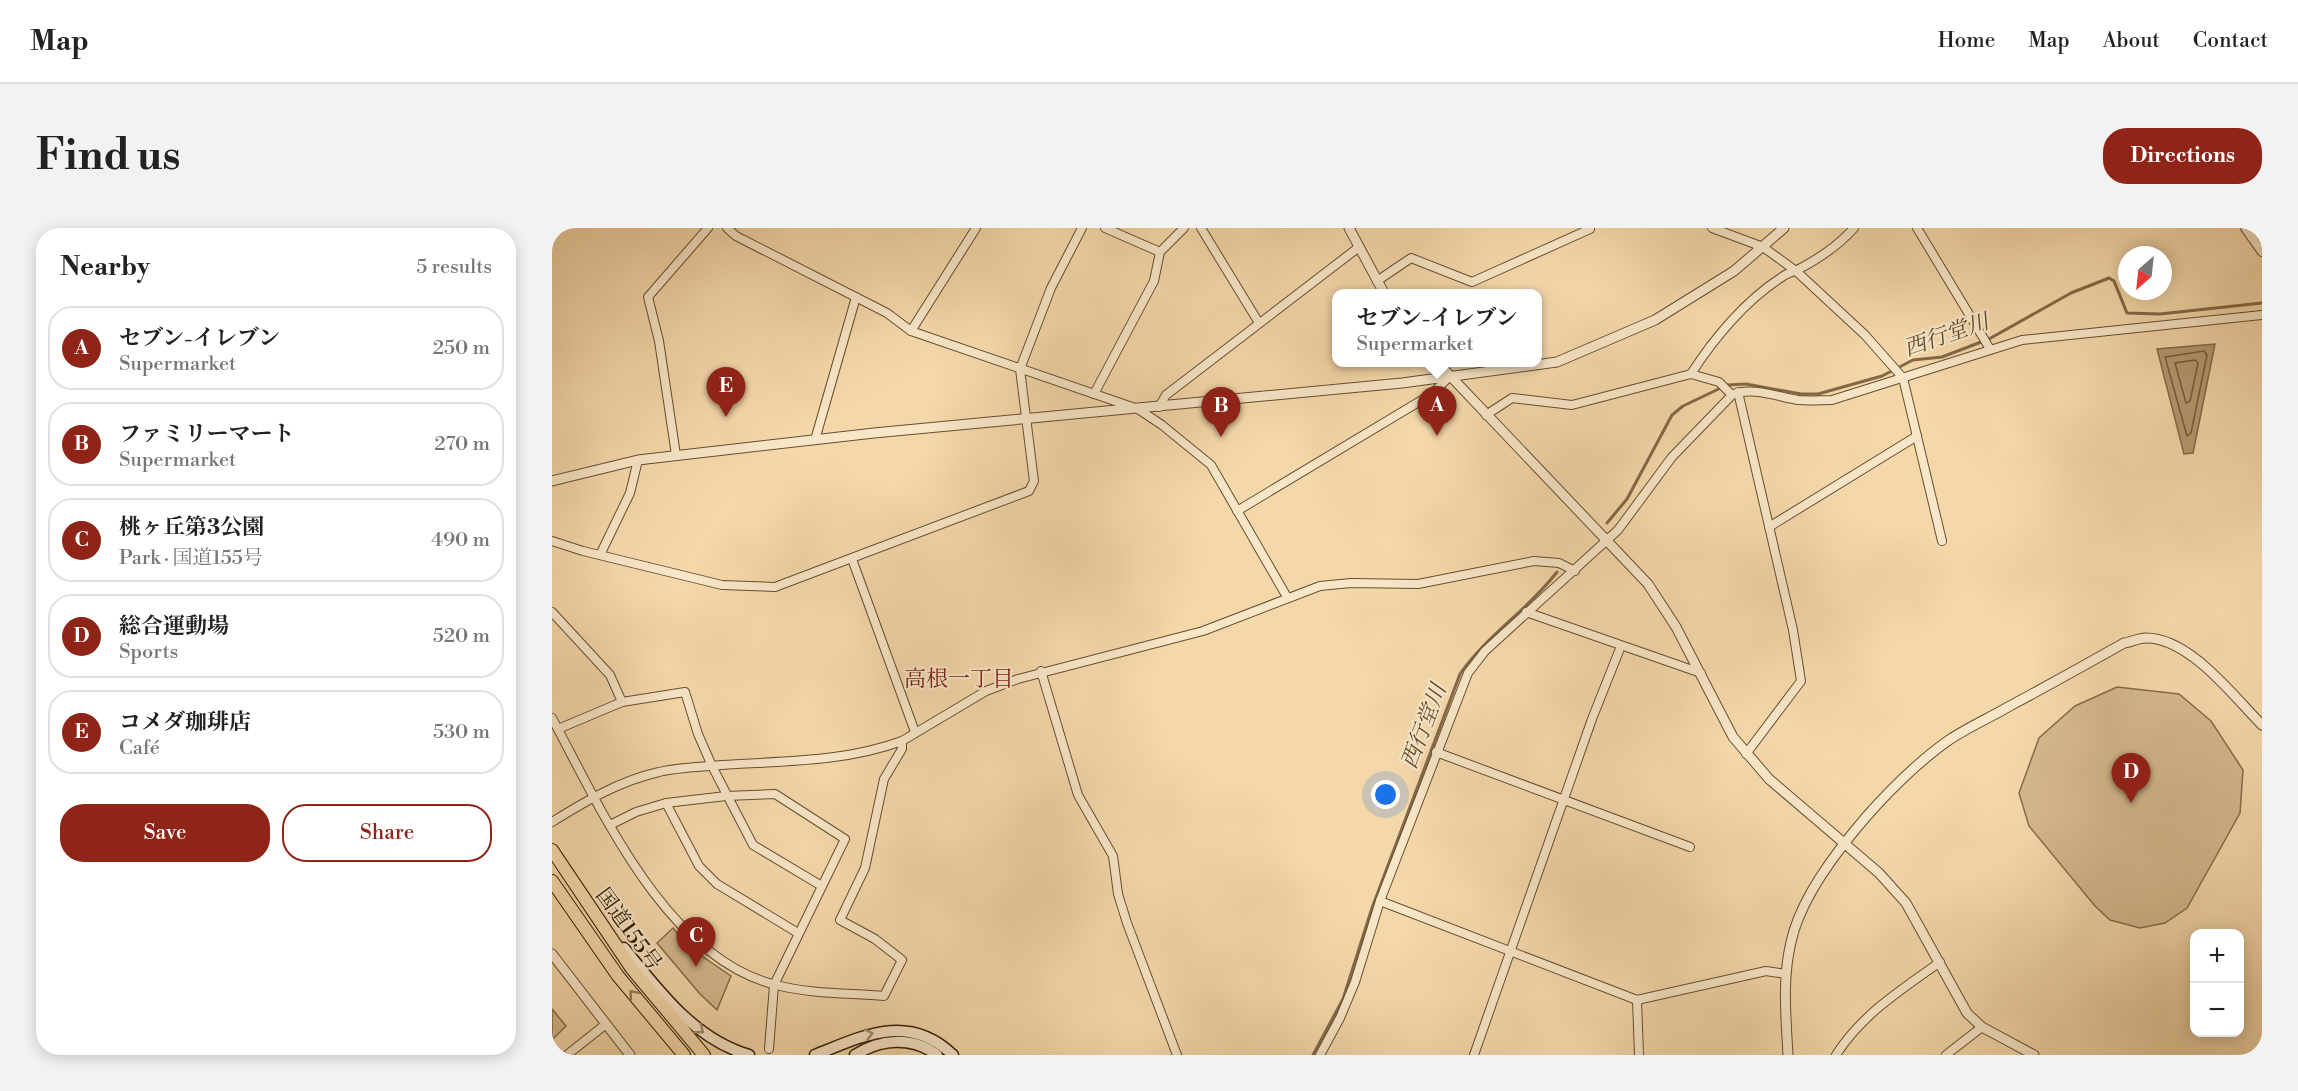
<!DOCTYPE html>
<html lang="en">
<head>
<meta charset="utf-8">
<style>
	:root { --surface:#fff; --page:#f2f2f2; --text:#222; --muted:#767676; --line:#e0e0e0; --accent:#8f2418 }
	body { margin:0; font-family:"Libre Bodoni","Noto Serif JP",serif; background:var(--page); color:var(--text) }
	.controls { position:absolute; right:18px; bottom:18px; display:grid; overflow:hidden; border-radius:12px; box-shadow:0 3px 15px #0003 }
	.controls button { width:54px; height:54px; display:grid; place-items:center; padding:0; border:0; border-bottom:2px solid var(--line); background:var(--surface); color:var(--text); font:30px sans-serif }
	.compass { position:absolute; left:1566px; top:18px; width:54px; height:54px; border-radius:50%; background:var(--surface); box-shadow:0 3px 15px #0003; rotate:207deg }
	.you { position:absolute; left:834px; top:567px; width:21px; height:21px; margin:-15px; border:4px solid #fff; border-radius:50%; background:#1a73e8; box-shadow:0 0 0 9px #1a73e833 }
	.badge { display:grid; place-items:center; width:39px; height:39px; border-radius:50%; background:var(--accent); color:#fff; font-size:20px; font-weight:700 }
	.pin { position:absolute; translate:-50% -50px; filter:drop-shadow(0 2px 3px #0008) }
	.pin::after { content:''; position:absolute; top:32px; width:21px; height:18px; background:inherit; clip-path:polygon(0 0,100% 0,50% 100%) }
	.popup { position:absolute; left:780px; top:61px; width:210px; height:78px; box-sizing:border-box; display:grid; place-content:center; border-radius:12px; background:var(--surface); filter:drop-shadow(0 2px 4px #0005); font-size:20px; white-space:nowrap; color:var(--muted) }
	.popup b { font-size:22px; color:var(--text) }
	.popup::after { content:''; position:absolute; left:50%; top:100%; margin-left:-12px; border:12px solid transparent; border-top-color:var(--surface) }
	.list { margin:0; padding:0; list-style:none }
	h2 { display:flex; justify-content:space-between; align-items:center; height:78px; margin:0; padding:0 24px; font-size:26px }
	h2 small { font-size:20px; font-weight:400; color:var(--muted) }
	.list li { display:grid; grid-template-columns:39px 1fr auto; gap:18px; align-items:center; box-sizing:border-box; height:84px; margin:0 12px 12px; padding:0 12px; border:2px solid var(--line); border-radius:24px }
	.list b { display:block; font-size:22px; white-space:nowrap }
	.list p { margin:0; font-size:20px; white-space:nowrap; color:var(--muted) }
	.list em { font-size:20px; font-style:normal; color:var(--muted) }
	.actions { display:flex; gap:12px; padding:18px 24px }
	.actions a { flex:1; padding:14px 0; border:2px solid var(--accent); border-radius:24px; text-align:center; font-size:21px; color:var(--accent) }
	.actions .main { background:var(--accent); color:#fff }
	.map { position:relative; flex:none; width:1710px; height:827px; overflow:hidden; border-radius:24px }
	header { display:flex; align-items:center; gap:36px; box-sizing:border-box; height:84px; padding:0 30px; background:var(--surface); border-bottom:2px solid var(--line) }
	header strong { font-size:28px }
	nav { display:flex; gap:33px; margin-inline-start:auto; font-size:21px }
	.intro { display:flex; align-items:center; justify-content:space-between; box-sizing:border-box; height:144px; padding:0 36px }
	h1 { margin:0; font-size:42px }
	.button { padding:15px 27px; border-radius:24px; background:var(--accent); color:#fff; font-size:21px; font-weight:700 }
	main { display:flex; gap:36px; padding:0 36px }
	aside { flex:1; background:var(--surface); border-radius:24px; box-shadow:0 3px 15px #0003 }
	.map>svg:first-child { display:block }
	.green { fill:#d5b98e; stroke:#866c4a; stroke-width:1.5 }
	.water { fill:#b49972; stroke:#826947; stroke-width:1.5 }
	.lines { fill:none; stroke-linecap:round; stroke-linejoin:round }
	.shore { stroke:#755c3c; stroke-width:1.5 }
	.stream { stroke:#826947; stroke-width:3 }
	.minor-casing { stroke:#664e2f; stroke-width:10 }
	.tertiary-casing { stroke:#664e2f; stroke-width:11 }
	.secondary-casing { stroke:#362006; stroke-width:13 }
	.trunk-casing { stroke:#362006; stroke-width:14 }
	.minor { stroke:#f8e6c8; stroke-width:8 }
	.tertiary { stroke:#f8e6c8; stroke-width:9 }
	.secondary { stroke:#f8e6c8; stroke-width:10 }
	.trunk { stroke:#f5d8aa; stroke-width:12 }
	.oneway { stroke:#967c58 }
	.oneway2 { stroke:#a18d71 }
	.labels { text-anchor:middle; stroke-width:4.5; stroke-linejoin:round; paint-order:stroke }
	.street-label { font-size:21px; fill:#362006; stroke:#f8e6c8 }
	.water-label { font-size:22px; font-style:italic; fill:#624a2c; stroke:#f8e6c8 }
	.neighbourhood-label { font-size:22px; fill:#7a1f14; stroke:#f8e6c8 }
</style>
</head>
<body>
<header>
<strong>Map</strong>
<nav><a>Home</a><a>Map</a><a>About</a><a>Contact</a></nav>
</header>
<div class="intro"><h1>Find us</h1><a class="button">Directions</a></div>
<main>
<aside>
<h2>Nearby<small>5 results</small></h2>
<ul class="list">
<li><span class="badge">A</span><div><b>セブン-イレブン</b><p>Supermarket</p></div><em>250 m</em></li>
<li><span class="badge">B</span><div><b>ファミリーマート</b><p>Supermarket</p></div><em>270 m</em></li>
<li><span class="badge">C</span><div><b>桃ヶ丘第3公園</b><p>Park · 国道155号</p></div><em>490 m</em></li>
<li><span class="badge">D</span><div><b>総合運動場</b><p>Sports</p></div><em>520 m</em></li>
<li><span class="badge">E</span><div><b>コメダ珈琲店</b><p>Café</p></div><em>530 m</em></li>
</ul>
<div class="actions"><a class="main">Save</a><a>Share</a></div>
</aside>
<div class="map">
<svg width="1710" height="827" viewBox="0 0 1710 827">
	<rect width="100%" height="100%" fill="#f5d8aa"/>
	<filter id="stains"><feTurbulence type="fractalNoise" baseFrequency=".00333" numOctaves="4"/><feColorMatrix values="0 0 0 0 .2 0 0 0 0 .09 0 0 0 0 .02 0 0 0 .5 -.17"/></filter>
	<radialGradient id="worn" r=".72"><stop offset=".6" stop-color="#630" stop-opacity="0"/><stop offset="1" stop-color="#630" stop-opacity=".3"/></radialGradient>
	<g class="green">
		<polygon points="1565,459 1627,466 1659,493 1691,542 1688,585 1635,680 1613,695 1588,700 1558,692 1543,678 1477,598 1467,565 1487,510 1523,478"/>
		<polygon points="121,700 135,718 179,748 165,782 148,766 105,715"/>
		<polygon points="0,781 14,798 0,812"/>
	</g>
	<polygon class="water" points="1663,116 1641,225 1632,226 1605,121"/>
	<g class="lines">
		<g class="shore">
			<polygon points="1652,123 1655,127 1639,205 1635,208 1613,129"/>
			<polygon points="1643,132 1646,135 1638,173 1634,175 1623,135"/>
		</g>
		<g class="stream">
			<polyline points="1055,295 1075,271 1120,187 1131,178 1175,157 1194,156 1249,166 1266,166 1330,148 1361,132 1390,129 1437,111 1519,65 1557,50 1562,53 1575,85 1608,86 1710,75"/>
			<path d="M761 827 791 771 820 680 908 446C935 407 976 382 1005 344"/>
		</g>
		<g class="minor-casing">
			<g id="minor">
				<polyline points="175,0 184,8 335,85 359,103 586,181 610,197 659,237 735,369"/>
				<polyline points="553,0 608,24 632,0"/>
				<polyline points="649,0 707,95"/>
				<polyline points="1160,0 1211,19 1244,43 1313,107 1351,150 1390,313"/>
				<polyline points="1365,0 1438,121"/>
				<polyline points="1693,0 1710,24"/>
				<polyline points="0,7 4,0"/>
				<polyline points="1700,10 1710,3"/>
				<polyline points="825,53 859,30 920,54 1038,1"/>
				<polyline points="359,103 424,0"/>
				<path d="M1139 146C1162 110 1194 72 1230 49 1235 45 1241 44 1247 41 1268 30 1286 18 1302 0"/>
				<polyline points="1186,164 1241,402 1249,453 1194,526"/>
				<polyline points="542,166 602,53 608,24"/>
				<polyline points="607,179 614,167 807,19"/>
				<polyline points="934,187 960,170 1020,177 1139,146 1167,154 1180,167"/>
				<polyline points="263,212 304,69"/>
				<polyline points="124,227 107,113 96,69 156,0"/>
				<polyline points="685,283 880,166 897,149"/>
				<polyline points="1217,299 1365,208"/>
				<polyline points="0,313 31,323 170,357 223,359 477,263 482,253 468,141 499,60 530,0"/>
				<polyline points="48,327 78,265 86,232"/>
				<polyline points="300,331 363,504"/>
				<polyline points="0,384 58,447 70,474"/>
				<polyline points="974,384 1149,445"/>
				<polyline points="489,443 526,567 561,628 566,666 575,695 625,827"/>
				<path d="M0 490C49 581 114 730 224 757 259 766 296 765 332 768L350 732 323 711 288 692 313 640 332 551 350 521V513"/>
				<polyline points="6,501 70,474 133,464 146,506 160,538 201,617 268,657"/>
				<polyline points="884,524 1138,619"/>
				<polyline points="114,575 147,638 165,656 246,705"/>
				<path d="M0 594C34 573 67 553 107 544 127 539 150 539 170 537 231 533 293 534 350 513L434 463 466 451 651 403 768 358 799 355 866 356 982 333 1007 335 1023 343"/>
				<polyline points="58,597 84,584 114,575 174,568 223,566 293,611 222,757 217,821"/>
				<polyline points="828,673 1085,772 1214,743 1234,746"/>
				<polyline points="1085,772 1087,827"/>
				<polyline points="15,827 54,796"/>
				<path d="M768 827 788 790 803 754 828 673 916 445 933 423 1066 302 1120 229 1180 167C1198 158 1227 169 1246 172 1257 173 1269 172 1280 172L1470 112 1710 87"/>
				<polyline points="922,827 1040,491 1069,418"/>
				<path d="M1284 827C1310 786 1349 762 1388 734"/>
				<polyline points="1394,827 1430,799"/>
			</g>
		</g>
		<g class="tertiary-casing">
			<g id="tertiary">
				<polyline points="797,0 832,65"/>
				<polyline points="885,134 1096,356 1124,399 1181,509 1217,551 1327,645 1354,675 1415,785 1430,799 1482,827"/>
				<polyline points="0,253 86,232 322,205 850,155 1005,134 1103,92 1182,43 1232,0"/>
				<polyline points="0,726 78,827"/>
				<path d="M1236 827C1234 789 1230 752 1239 714 1253 648 1342 550 1397 512 1415 500 1437 490 1456 479 1495 458 1533 437 1572 415 1579 414 1587 410 1594 410 1638 410 1681 468 1710 497"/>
			</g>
		</g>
		<g class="secondary-casing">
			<g id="secondary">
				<path d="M72 720C107 763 142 811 197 827"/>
				<path d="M263 827C311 808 356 784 401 827"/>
				<path d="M303 827C328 811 360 808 385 827"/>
			</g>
		</g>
		<g class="trunk-casing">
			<g id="trunk">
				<polyline points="0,622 80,741 152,827"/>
				<polyline points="0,653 66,748 132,827"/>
			</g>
		</g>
		<use href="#minor" class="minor"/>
		<use href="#tertiary" class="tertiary"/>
		<use href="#secondary" class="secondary"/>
		<use href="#trunk" class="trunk"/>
	</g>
	<defs><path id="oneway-chevron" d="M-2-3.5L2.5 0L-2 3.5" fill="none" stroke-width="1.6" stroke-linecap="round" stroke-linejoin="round" transform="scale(1.5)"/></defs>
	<use class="oneway" href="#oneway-chevron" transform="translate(81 766) rotate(-130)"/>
	<g class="oneway2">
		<use href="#oneway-chevron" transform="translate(148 802) rotate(38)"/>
		<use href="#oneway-chevron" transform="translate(317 806) rotate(-15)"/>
	</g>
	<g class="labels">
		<g class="street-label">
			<text transform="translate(77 701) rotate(54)" y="7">国道155号</text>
		</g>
		<g class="water-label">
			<text transform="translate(1394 106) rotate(-19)" y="8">西行堂川</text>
			<text transform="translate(871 498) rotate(-69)" y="8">西行堂川</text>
		</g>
		<g class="neighbourhood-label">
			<text x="407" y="458">高根一丁目</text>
		</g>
	</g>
	<rect width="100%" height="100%" filter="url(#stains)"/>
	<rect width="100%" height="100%" fill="url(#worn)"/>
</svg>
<div class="controls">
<button>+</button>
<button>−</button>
</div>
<svg class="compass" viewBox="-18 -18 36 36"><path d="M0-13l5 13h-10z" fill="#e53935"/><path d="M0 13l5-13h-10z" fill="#767676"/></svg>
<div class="you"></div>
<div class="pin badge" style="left:885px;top:208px">A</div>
<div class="popup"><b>セブン-イレブン</b>Supermarket</div>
<div class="pin badge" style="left:669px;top:209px">B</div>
<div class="pin badge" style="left:144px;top:739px">C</div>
<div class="pin badge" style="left:1579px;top:575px">D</div>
<div class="pin badge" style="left:174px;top:189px">E</div>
</div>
</main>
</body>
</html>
